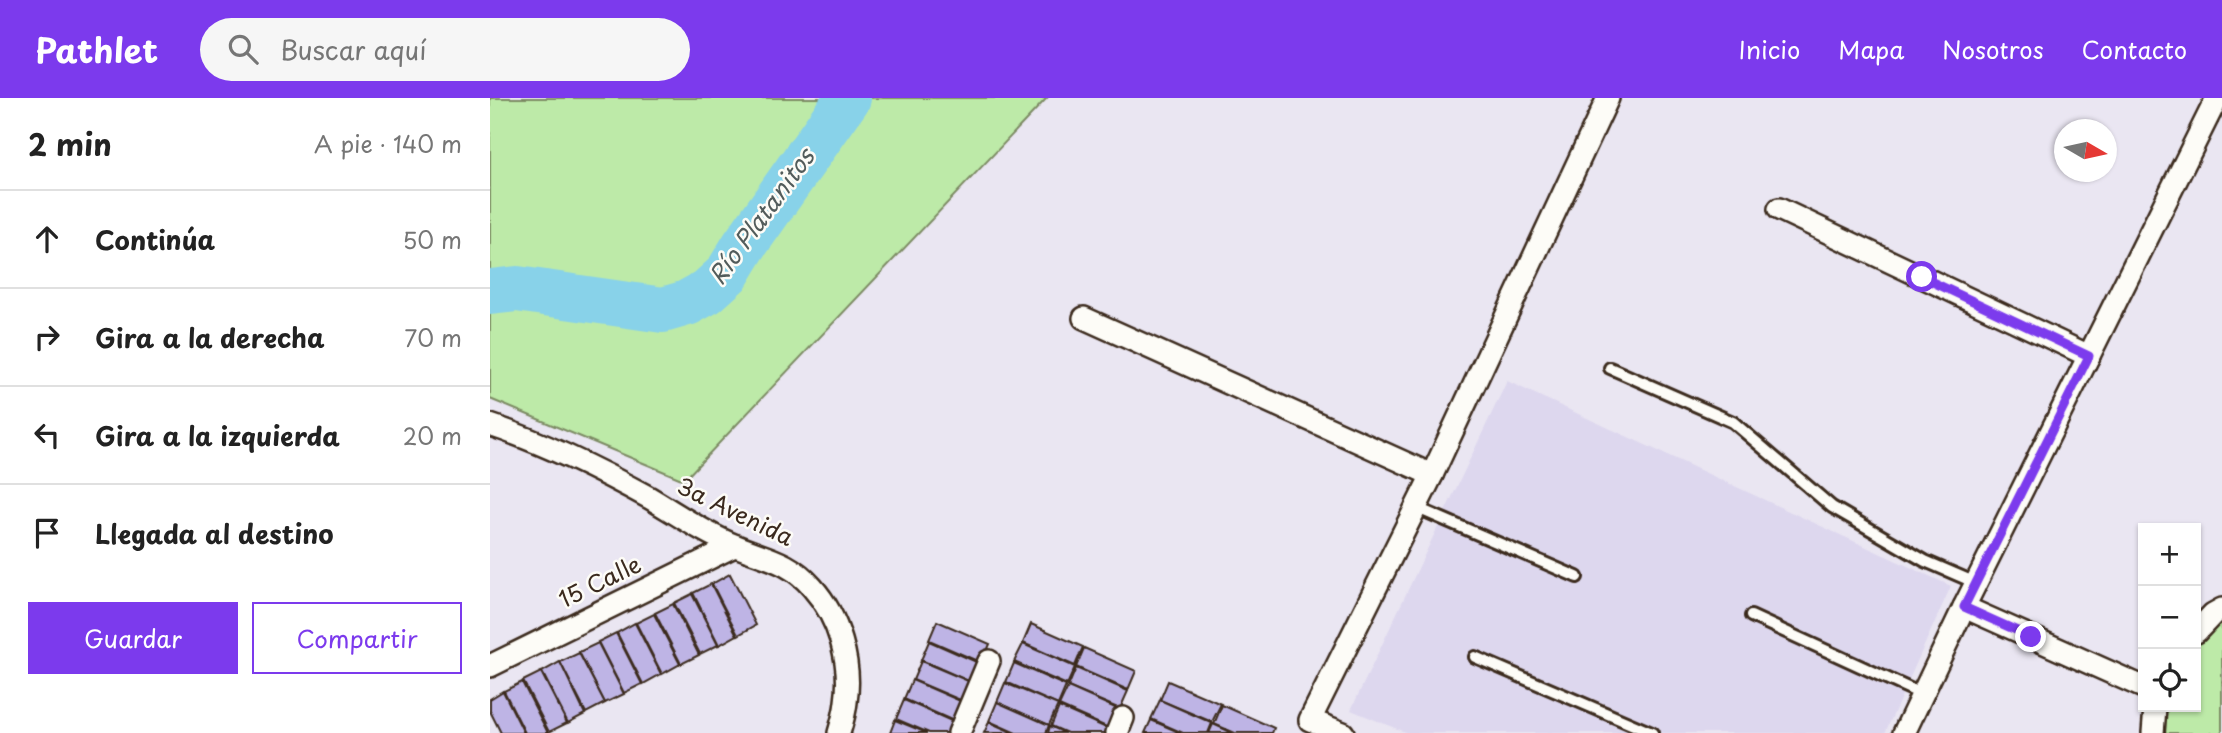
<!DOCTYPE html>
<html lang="es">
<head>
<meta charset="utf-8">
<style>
	:root { --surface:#fff; --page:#f6f6f6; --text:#222; --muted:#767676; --line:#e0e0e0; --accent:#7c3aed }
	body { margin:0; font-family:"Playpen Sans",sans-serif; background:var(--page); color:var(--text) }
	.controls { position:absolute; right:21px; bottom:21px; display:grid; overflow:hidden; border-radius:0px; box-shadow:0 2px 5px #0004 }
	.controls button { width:63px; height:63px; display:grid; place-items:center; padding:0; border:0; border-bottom:2px solid var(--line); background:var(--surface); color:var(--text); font:35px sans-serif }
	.compass { position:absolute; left:1564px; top:21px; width:63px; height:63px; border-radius:50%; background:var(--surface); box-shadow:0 2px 5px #0004; rotate:99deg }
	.stop { position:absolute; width:21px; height:21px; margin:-16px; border:5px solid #7c3aed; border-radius:50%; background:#fff }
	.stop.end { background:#7c3aed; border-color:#fff; box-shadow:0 2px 7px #0008 }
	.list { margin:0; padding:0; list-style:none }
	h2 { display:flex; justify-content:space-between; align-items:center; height:91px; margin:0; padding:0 28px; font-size:30px }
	h2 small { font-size:23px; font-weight:400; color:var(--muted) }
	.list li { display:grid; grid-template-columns:46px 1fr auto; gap:21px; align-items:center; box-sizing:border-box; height:98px; padding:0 28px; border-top:2px solid var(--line) }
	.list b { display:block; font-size:26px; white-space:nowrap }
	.list em { font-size:23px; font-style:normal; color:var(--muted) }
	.actions { display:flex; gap:14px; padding:21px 28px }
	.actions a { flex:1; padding:16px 0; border:2px solid var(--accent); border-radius:0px; text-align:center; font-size:24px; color:var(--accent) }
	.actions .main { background:var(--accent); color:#fff }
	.icon { flex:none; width:38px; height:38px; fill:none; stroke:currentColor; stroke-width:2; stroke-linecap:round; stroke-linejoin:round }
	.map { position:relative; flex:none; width:1732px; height:635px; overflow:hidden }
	header { display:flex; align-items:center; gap:42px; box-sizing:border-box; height:98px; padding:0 35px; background:var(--accent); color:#fff }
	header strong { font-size:33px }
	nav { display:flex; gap:38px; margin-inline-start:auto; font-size:24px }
	.search { width:490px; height:63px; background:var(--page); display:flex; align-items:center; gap:18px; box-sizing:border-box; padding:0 24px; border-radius:38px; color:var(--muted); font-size:26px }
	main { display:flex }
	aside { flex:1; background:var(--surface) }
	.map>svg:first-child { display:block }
	.built { fill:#ddd7ee }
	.green { fill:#bdeaa8; stroke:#7c8a63; stroke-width:2 }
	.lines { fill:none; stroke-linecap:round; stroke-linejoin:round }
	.river { stroke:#88d2e9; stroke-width:46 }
	.building { fill:#beb4e5; stroke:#3b2a1e; stroke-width:2 }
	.service-casing { stroke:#3b2a1e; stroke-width:16 }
	.minor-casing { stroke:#3b2a1e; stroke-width:26 }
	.service { stroke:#fdfcf7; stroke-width:10 }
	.minor { stroke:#fdfcf7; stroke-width:21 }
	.route { stroke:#7c3aed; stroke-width:9 }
	.labels { text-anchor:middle; stroke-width:5; stroke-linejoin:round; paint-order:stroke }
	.street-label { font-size:23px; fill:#3b2a1e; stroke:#fdfcf7 }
	.water-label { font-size:24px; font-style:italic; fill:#525c5b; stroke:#fdfcf7 }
</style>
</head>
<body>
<header>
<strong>Pathlet</strong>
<div class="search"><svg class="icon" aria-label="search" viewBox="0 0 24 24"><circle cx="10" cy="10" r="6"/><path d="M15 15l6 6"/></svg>Buscar aquí</div>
<nav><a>Inicio</a><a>Mapa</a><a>Nosotros</a><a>Contacto</a></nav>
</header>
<main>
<aside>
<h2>2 min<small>A pie · 140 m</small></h2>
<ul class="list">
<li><svg class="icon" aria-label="ahead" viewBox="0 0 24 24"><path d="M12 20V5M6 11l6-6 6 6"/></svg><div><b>Continúa</b></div><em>50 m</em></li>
<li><svg class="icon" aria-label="right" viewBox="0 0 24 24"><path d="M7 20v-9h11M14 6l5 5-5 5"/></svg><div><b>Gira a la derecha</b></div><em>70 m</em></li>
<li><svg class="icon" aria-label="left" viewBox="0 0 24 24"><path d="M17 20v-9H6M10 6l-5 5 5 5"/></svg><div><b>Gira a la izquierda</b></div><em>20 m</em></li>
<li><svg class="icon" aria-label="arrive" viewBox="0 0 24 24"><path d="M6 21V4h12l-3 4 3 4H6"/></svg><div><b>Llegada al destino</b></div></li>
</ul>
<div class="actions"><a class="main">Guardar</a><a>Compartir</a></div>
</aside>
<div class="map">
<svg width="1732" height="635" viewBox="0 0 1732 635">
	<rect width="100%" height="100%" fill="#eae6f2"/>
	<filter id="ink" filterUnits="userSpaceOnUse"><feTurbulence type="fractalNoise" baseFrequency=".0143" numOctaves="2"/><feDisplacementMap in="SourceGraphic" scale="14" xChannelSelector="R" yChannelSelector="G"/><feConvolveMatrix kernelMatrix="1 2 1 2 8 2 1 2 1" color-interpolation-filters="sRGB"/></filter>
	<g filter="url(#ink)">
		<polygon class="built" points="1017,283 1461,488 1395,635 917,635 861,612"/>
		<g class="green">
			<polygon points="0,0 557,0 194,382 0,301"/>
			<polygon points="1732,511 1732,635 1663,635 1665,609 1706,609 1706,534"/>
		</g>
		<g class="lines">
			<polyline class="river" points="0,194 27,191 173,212 197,205 217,194 237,176 254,148 358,0"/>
		</g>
		<g class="building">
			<polygon points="240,476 266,527 248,537 222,486"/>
			<polygon points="221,486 247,537 229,547 203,495"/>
			<polygon points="202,496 228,547 210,556 184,505"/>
			<polygon points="183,506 209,557 191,566 165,515"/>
			<polygon points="164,516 190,566 172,576 146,525"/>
			<polygon points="447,523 500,546 492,565 439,542"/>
			<polygon points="145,525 171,576 153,586 127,535"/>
			<polygon points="541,526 593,549 585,568 533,545"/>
			<polygon points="126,535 152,586 134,595 108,544"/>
			<polygon points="439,543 491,566 483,585 431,562"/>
			<polygon points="108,545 134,596 115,605 89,554"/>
			<polygon points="533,546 585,569 577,587 524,564"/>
			<polygon points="594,550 646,573 638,592 586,569"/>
			<polygon points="89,555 115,605 96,615 70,564"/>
			<polygon points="431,563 483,585 475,604 423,582"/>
			<polygon points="70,564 95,616 78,625 52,574"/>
			<polygon points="524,565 576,588 568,607 516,584"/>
			<polygon points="586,570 638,593 630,611 578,589"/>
			<polygon points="51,574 77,625 59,634 33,583"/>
			<polygon points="422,582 475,605 466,624 414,601"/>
			<polygon points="678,583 731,606 722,624 670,602"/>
			<polygon points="32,584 58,635 35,635 14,593"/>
			<polygon points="515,585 568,607 559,627 507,604"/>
			<polygon points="578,589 630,612 621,631 569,608"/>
			<polygon points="13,593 34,635 11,635 0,613 0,601"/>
			<polygon points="414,602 466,625 462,635 439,635 406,621"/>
			<polygon points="670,602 722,625 718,635 693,635 661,621"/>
			<polygon points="507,604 559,627 556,635 526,635 499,623"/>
			<polygon points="732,607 784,630 782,635 745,635 724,626"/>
			<polygon points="569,609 621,632 620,635 577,635 561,628"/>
			<polygon points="405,622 437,635 400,635"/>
			<polygon points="661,622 691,635 655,635"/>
			<polygon points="499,624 524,635 494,635"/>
			<polygon points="723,626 743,635 719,635"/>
			<polygon points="560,628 575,635 558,635"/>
		</g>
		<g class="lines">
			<g class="service-casing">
				<g id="service">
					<polyline points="1120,270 1243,324 1342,409 1435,463 1486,485"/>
					<polyline points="925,409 1087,479"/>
					<polyline points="1261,518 1431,596"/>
					<polyline points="985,559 1162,635"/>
				</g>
			</g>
			<g class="minor-casing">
				<g id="minor">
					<polyline points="1289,111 1599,258"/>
					<polyline points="594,220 942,377"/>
					<path d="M0 327C55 345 109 372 160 400 187 416 214 435 244 447 274 460 299 462 322 489 349 519 362 565 356 604 355 614 352 625 349 635"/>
					<polyline points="1474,509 1653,589"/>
					<polyline points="1706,534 1723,516 1732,511"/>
					<polyline points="0,568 244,448"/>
					<polyline points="469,635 499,563"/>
					<polyline points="627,635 633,620"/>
					<polyline points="853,635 820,622 942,377 1118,0"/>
					<polyline points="1414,635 1474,509 1727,0"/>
					<polyline points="1663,635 1665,609"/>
				</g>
			</g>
			<use href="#service" class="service"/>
			<use href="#minor" class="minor"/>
		</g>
	</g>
	<g class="lines" filter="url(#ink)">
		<polyline class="route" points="1432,179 1599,258 1474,509 1541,539"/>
	</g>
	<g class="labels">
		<g class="street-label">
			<text transform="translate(245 414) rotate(26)" y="8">3a Avenida</text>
			<text transform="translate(110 484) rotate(-26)" y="8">15 Calle</text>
		</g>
		<g class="water-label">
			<text transform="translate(272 119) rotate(-54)" y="8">Río Platanitos</text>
		</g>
	</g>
</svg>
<div class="controls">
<button>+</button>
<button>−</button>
<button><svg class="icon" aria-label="locate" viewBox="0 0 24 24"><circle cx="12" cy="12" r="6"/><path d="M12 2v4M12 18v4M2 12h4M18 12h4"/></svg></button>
</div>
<svg class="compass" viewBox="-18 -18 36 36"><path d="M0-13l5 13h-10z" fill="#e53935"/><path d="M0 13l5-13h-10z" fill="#767676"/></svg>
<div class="stop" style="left:1432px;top:179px"></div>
<div class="stop end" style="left:1541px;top:539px"></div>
</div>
</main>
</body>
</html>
